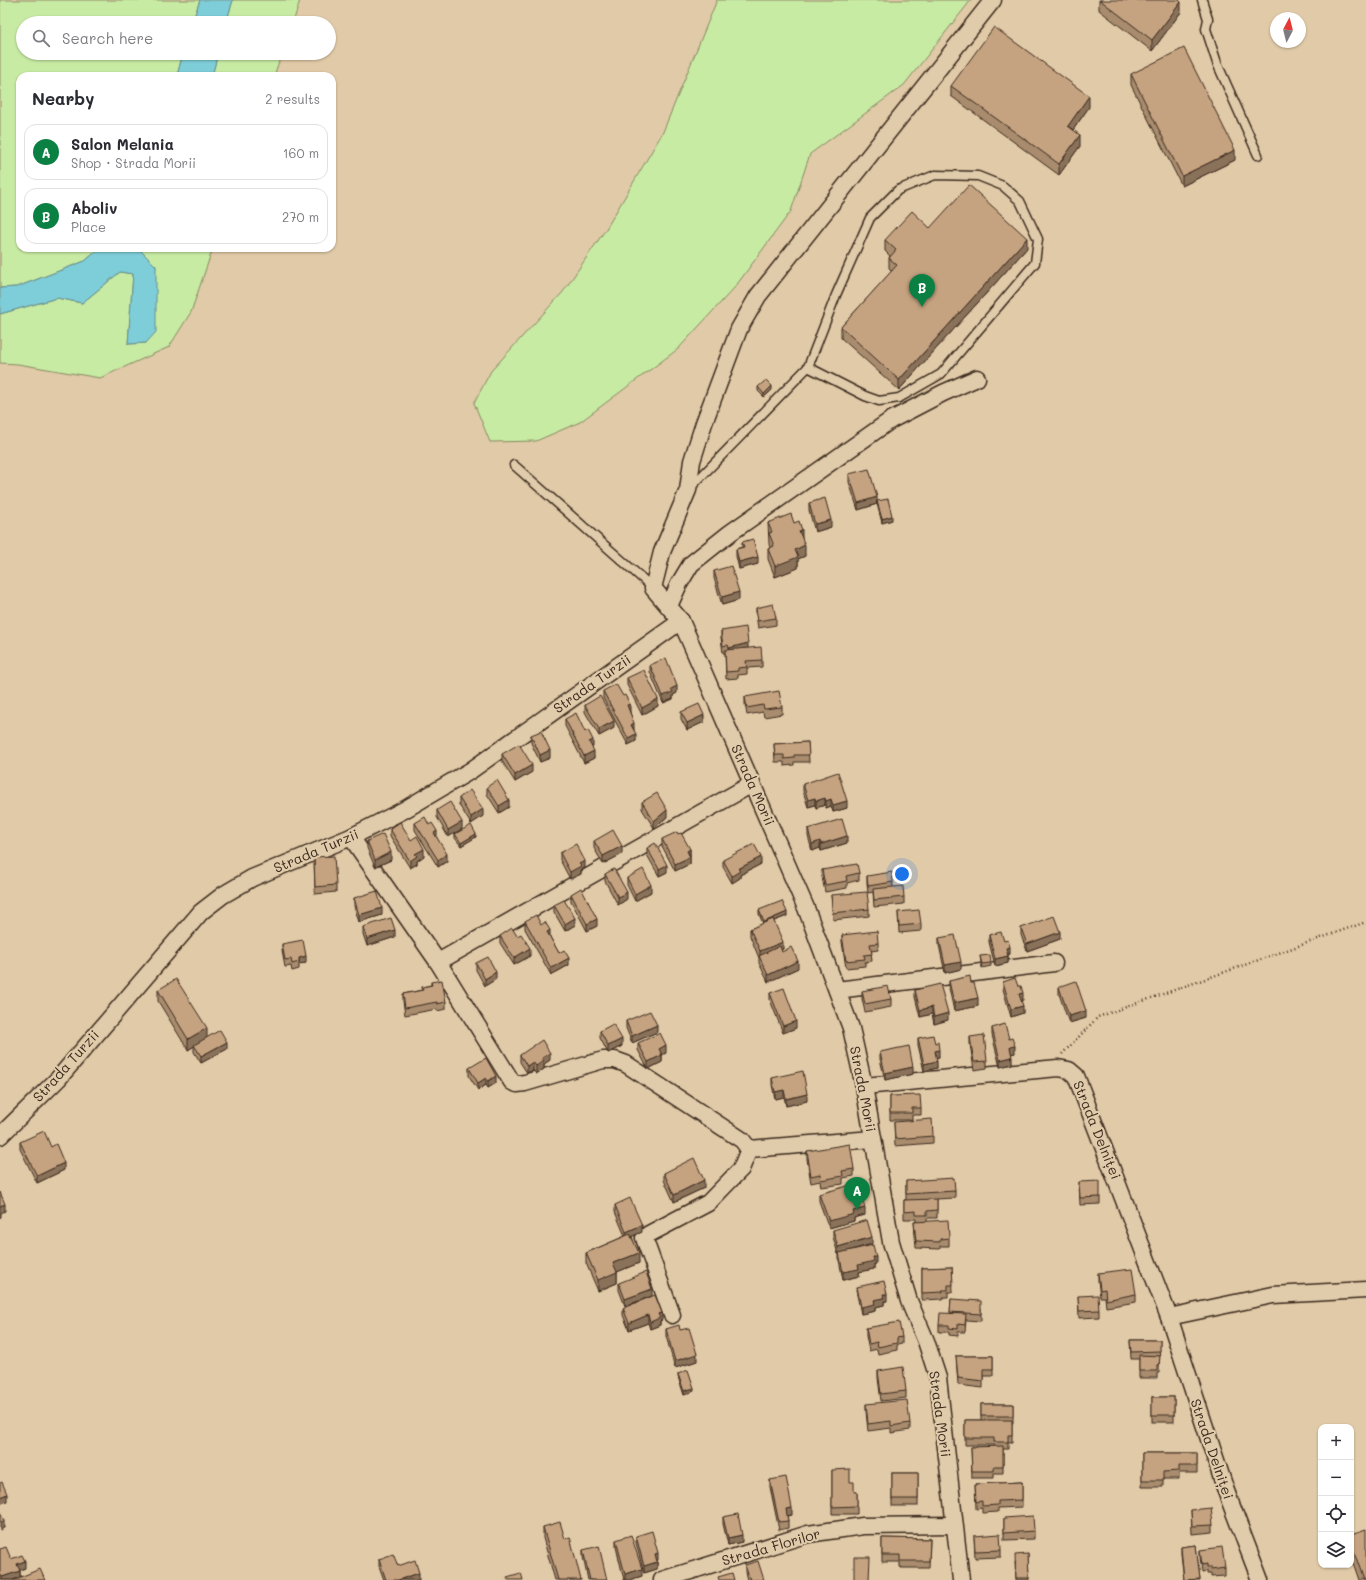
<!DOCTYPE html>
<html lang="en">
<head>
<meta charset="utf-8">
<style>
	:root { --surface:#fff; --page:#f7f7f7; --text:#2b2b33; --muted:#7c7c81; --line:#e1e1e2; --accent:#0b8043 }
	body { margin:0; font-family:Mali,sans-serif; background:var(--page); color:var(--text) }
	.controls { position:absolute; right:12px; bottom:12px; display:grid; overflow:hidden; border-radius:8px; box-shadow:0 1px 3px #0004 }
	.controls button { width:36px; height:36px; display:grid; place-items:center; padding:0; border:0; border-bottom:1px solid var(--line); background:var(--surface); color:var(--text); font:20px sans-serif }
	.compass { position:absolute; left:1270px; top:12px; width:36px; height:36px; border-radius:50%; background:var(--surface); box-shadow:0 1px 3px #0004; rotate:7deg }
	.you { position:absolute; left:902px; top:874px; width:14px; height:14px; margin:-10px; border:3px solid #fff; border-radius:50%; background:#1a73e8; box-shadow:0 0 0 6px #1a73e833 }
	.badge { display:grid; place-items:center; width:26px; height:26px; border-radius:50%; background:var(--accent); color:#fff; font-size:13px; font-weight:700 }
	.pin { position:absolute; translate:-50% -33px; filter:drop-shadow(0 1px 2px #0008) }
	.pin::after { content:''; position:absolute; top:21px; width:14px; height:12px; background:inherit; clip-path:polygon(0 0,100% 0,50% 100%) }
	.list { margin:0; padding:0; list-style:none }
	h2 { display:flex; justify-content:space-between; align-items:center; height:52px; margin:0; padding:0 16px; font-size:17px }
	h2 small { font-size:13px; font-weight:400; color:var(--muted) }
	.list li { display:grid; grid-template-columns:26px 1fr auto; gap:12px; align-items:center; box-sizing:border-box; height:56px; margin:0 8px 8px; padding:0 8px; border:1px solid var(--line); border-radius:12px }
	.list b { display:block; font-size:15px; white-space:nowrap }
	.list p { margin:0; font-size:13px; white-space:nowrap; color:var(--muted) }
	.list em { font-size:13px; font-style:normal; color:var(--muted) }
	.icon { flex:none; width:22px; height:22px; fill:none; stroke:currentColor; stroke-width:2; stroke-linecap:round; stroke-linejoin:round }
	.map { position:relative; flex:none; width:1366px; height:1580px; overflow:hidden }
	.search { position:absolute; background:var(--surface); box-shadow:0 1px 3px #0004; left:16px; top:16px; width:320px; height:44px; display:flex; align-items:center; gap:10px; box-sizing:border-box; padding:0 14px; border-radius:22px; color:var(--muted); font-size:15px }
	.panel { position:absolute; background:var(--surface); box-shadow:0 1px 3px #0004; left:16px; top:72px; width:320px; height:180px; border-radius:12px }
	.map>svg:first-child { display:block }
	.green { fill:#c8eba4; stroke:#828a61 }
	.water { fill:#7eced9; stroke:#638c8e }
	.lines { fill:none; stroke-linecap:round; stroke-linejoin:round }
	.lane-casing { stroke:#3b2a1e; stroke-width:11 }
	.street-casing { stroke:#3b2a1e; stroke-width:19 }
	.path { stroke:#3b2a1e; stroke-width:2.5; stroke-dasharray:1 3; stroke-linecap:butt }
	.lane { stroke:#e0ccab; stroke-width:8 }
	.street { stroke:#e0ccab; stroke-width:16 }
	.wall { fill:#a98c6e; stroke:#3b2a1e }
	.shaded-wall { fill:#8a725a; stroke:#3b2a1e }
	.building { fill:#c5a380; stroke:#3b2a1e }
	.labels { text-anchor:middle; stroke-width:4; stroke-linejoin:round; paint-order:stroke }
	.street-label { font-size:14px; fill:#3b2a1e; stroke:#e0ccab }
</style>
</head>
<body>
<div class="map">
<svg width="1366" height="1580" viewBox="0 0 1366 1580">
	<rect width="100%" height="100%" fill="#e1caa7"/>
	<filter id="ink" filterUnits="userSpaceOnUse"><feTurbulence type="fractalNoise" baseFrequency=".025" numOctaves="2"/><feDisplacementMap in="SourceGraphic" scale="8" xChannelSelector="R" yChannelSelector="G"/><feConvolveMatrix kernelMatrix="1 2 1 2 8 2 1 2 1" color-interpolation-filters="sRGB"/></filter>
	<g filter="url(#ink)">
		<g class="green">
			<polygon points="0,0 200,0 192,23 23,23 23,53 183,53 177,76 20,76 20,248 100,248 85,261 17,287 0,288"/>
			<polygon points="233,0 300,0 293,23 226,23"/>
			<polygon points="717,0 971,0 904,85 810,154 791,211 735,287 678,349 580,422 536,441 490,442 474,403 491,371 563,292 606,229 663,132"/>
			<polygon points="218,53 282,53 274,76 212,76"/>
			<polygon points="138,248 213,248 191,312 169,347 100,378 18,364 0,363 0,314 57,298 82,303 120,272 133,274 128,344 146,343 156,266"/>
		</g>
		<g class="water">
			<polygon points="200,0 233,0 226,23 192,23"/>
			<polygon points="183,53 218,53 212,76 177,76"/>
			<polygon points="100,248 138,248 156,266 156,332 146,343 128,344 133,274 120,272 82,303 57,298 0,314 0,288 17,287 85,261"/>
		</g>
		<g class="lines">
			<g class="lane-casing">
				<g id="lane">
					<polyline points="1202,0 1208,19 1206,29 1217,63 1258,155"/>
					<polygon points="935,175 978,176 1003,186 1020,201 1038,239 1035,263 941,374 899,398 879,401 865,396 808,367 836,295 870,218 898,190"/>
					<polyline points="514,465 653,588"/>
					<polyline points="690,488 808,367"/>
				</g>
			</g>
			<g class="street-casing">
				<g id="street">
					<polyline points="669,606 679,584 691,564 730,533 891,420 943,393 977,378"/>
					<polyline points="351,837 438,962 512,1082 517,1084 525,1083 603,1060 615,1060 626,1064 742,1140 749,1149 741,1169 708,1203 649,1234 644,1238 672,1315"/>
					<polyline points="438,962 752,784"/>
					<polyline points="837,990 1054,963"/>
					<polyline points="864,1086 1058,1068 1069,1070 1076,1076 1169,1317 1226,1491 1260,1580"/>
					<polyline points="0,1136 58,1079 201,912 223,895 252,878 351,837 404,810 470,771 681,621"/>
					<polyline points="749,1149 873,1139"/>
					<polyline points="1169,1317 1273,1295 1366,1290"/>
					<polyline points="662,1580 808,1534 863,1526 954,1525"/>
					<polyline points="961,1580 938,1378 926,1341 909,1301 891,1242 864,1086 851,1028 806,908 693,648 681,621 653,588 662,552 688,490 692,461 704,423 739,329 758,296 993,0"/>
				</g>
			</g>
			<polyline class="path" points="1062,1054 1098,1017 1366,922"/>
			<use href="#lane" class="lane"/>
			<use href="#street" class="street"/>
		</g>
		<g class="wall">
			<polygon points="1099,0 1181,12 1152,51 1099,10"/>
			<polygon points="1131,74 1235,160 1182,186 1131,85"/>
			<polygon points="951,86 1089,107 1073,130 1080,146 1059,175 951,96"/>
			<polygon points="930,228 1027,248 899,390 841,338 841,327 892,271 889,268 889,258 890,256 885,251 885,240"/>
			<polygon points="758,387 772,390 764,397 758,391"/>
			<polygon points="849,474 877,501 892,520 882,523 877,504 858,510 849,482"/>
			<polygon points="809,503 831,527 815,532 809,510"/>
			<polygon points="768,523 794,523 802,538 805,556 798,559 798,568 775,577 768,559 768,549 770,548 769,544"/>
			<polygon points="742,542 758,564 739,569 736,556 736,549 742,547"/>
			<polygon points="714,571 739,600 722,605 714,578"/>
			<polygon points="756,608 776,618 776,625 758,628 756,615"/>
			<polygon points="721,631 748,648 762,660 762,667 747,668 747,674 738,675 738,678 726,679 725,653 723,653 721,638"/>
			<polygon points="650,665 677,693 673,695 673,699 663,703 650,672"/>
			<polygon points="627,678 658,706 642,715 627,685"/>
			<polygon points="603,691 630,711 636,741 628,745 603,698"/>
			<polygon points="745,697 782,707 782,714 764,717 763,712 747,715 745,704"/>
			<polygon points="585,705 614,728 599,736 585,712"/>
			<polygon points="681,712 704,722 687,730 681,719"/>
			<polygon points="565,719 593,747 592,748 594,758 584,763 565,726"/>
			<polygon points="531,735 550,758 540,762 531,743"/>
			<polygon points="808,742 809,762 794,762 794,765 784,766 784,762 775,762 774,744"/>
			<polygon points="502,754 532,772 515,782 502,761"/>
			<polygon points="803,784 847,808 833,812 831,806 826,808 825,805 816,808 815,805 808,807 803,791"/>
			<polygon points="487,787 509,807 499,813 487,794"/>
			<polygon points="459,798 483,816 471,824 459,805"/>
			<polygon points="642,802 667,817 654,828 642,809"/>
			<polygon points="437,810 462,829 448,837 437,817"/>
			<polygon points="415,823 437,838 447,861 438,867 415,830"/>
			<polygon points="390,829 411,840 424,856 417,861 417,864 410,868 390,836"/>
			<polygon points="808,829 847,843 821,851 820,848 812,851 808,836"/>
			<polygon points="455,834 476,837 461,846 455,838"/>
			<polygon points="662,839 690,849 690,864 675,871 662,846"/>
			<polygon points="367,841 391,860 375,867 367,848"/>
			<polygon points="594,841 622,854 603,864 594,848"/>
			<polygon points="647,848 667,872 659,876 647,855"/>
			<polygon points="560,853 585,868 581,870 581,874 570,879 560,860"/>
			<polygon points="314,857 336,885 336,892 315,894"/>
			<polygon points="723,860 761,864 740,875 740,878 732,883 723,867"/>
			<polygon points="822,870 859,873 859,880 847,883 847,888 825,892 822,877"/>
			<polygon points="605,874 627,899 618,905 605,881"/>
			<polygon points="867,876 893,882 893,887 904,897 904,904 874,907 873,892 868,893 867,883"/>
			<polygon points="627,878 651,892 635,901 627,885"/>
			<polygon points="571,894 597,926 587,931 571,901"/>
			<polygon points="831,895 869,909 869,916 833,920"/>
			<polygon points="354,898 382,915 359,922 354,906"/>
			<polygon points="554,905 575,925 565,931 554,912"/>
			<polygon points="759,910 787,916 774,921 783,949 781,950 782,952 798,968 768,982 759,963 759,958 750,936 750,929 763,924 759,914"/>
			<polygon points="898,912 921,924 921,931 899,933"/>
			<polygon points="525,921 541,925 550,937 559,953 569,965 551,975 525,929"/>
			<polygon points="363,927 395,937 367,946 363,934"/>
			<polygon points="1021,928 1060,939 1027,951 1021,935"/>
			<polygon points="842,935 878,943 878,950 871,951 872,961 865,962 865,966 846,968 842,942"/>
			<polygon points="989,935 1004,941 1010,954 1008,955 1008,963 995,966 989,942"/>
			<polygon points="500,936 517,936 530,956 514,965 500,943"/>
			<polygon points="939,938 961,969 945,973 939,945"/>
			<polygon points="282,944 306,963 299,964 299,969 292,971 291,966 285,967 282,951"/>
			<polygon points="980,956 991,963 991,966 982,968"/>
			<polygon points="476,963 496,979 485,986 476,970"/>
			<polygon points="949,981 971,983 978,1006 954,1011 949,988"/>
			<polygon points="431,982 446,1002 446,1009 437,1011 437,1009 405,1015 403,1001 403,994 422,990 422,987 431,985"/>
			<polygon points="1003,982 1018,986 1023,1000 1021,1000 1023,1013 1011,1017 1003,989"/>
			<polygon points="1059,987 1086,1018 1069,1023 1059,994"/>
			<polygon points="158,990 207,1038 227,1049 201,1063 194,1052 194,1046 188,1050 158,1001"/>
			<polygon points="915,990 948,1020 934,1024 932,1014 920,1017 915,997"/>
			<polygon points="862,991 891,999 891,1007 865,1012 862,999"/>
			<polygon points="770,993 796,1028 783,1033 770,1000"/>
			<polygon points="626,1021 657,1032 632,1043 626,1028"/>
			<polygon points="992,1028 1009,1039 1015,1053 1011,1054 1012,1064 1000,1067 992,1035"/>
			<polygon points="600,1031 622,1046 608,1053 600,1038"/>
			<polygon points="970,1037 987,1061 987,1068 974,1070 970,1044"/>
			<polygon points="918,1038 935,1043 939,1057 936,1058 937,1068 924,1071 918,1045"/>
			<polygon points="638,1043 666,1053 662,1055 662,1062 648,1069 638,1050"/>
			<polygon points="880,1052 913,1074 885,1080 880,1059"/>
			<polygon points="520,1055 550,1060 544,1064 544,1069 536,1074 533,1070 527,1073 520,1062"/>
			<polygon points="469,1068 496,1083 488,1088 486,1085 478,1090 469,1076"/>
			<polygon points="772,1078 807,1101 786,1106 784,1097 775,1099 772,1085"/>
			<polygon points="890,1096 921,1108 921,1115 912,1115 912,1120 890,1120"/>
			<polygon points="894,1122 933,1136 933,1143 895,1146"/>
			<polygon points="20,1142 51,1147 64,1170 37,1183 20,1149"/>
			<polygon points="807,1151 854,1169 854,1176 843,1178 843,1184 821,1187 820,1181 811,1183 807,1159"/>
			<polygon points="664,1173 704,1188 674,1202 664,1180"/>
			<polygon points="906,1181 955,1191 955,1198 937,1199 937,1218 927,1218 927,1221 949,1238 949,1246 940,1246 940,1249 916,1248 914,1222 916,1222 916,1219 904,1219 904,1200 906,1200"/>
			<polygon points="1079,1182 1100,1197 1100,1204 1080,1205"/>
			<polygon points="819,1194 865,1215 854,1218 854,1221 829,1228 819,1201"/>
			<polygon points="615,1205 642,1232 632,1236 639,1263 617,1272 617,1283 598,1291 586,1263 586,1253 625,1236 615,1212"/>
			<polygon points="833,1230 872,1244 855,1249 876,1264 874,1264 874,1269 859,1272 859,1276 843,1280 839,1260 839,1254 838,1254 833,1237"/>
			<polygon points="952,1267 953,1292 948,1292 948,1297 943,1297 943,1299 922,1300 922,1268"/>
			<polygon points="1098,1273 1136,1294 1136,1302 1106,1307 1105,1297 1100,1297 1098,1280"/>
			<polygon points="619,1283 652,1296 662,1320 660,1321 660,1325 650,1329 648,1323 629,1330 623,1315 623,1308 648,1298 625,1306 619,1290"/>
			<polygon points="857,1287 887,1301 884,1301 884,1305 875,1307 875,1311 861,1314 857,1295"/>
			<polygon points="1078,1296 1099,1310 1099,1317 1079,1318"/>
			<polygon points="951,1299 981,1308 981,1321 966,1320 965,1332 958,1332 958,1336 949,1335 949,1332 939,1332 939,1325 950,1314"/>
			<polygon points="866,1328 902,1337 902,1344 897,1345 897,1350 878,1354 877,1349 869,1351 866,1336"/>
			<polygon points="666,1329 680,1330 697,1361 675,1368 666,1336"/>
			<polygon points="1130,1340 1160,1340 1159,1373 1157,1373 1157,1378 1139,1378 1139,1359 1131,1359"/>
			<polygon points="956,1356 993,1356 993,1376 983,1376 983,1388 958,1385"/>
			<polygon points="878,1371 906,1391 906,1398 881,1401 878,1378"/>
			<polygon points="678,1374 694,1391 684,1395 678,1377"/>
			<rect x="1152" y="1397" width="22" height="25"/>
			<polygon points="866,1404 910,1423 910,1430 891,1433 891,1428 868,1431 866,1411"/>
			<polygon points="981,1404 1013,1404 1013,1423 1012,1423 1012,1442 1008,1442 1008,1449 1003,1449 1003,1473 994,1473 994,1478 972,1478 971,1447 994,1447 994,1445 965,1445 965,1420 981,1420"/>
			<polygon points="1142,1453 1197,1453 1197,1473 1179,1473 1179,1479 1163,1479 1163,1487 1142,1487"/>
			<polygon points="832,1470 850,1482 854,1492 857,1492 857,1514 832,1514"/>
			<rect x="892" y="1473" width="26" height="33"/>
			<polygon points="770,1480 792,1515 787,1516 788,1521 788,1528 779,1530 770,1487"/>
			<polygon points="1022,1482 1022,1507 998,1508 998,1512 982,1513 982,1508 976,1509 975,1484"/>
			<polygon points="1191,1510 1213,1525 1213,1532 1192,1534"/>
			<polygon points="723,1517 742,1542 728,1545 723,1524"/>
			<polygon points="1004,1518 1034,1531 1034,1539 1004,1540"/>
			<polygon points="543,1527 565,1539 581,1580 555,1580 543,1538"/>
			<polygon points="1351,1534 1366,1580 1359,1580 1351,1557"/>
			<polygon points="636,1536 658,1560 657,1561 657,1569 644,1573 636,1543"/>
			<polygon points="974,1536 1001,1550 1001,1557 975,1558"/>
			<polygon points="882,1538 930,1539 929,1568 900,1568 900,1562 882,1562"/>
			<polygon points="616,1540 642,1576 629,1580 624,1580 616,1547"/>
			<polygon points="1196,1545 1200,1580 1184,1580 1181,1554 1181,1547"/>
			<polygon points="0,1549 11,1559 25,1568 20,1570 20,1577 45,1580 0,1580"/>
			<polygon points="583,1550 607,1580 588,1580 583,1557"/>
			<polygon points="1200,1550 1225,1568 1225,1576 1211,1577 1211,1574 1207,1574 1207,1571 1202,1572 1200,1557"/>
			<polygon points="1028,1554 1029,1580 1016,1580 1015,1562"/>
			<polygon points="379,1559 398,1566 419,1580 384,1580 379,1566"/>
			<polygon points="745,1565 764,1580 747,1580 745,1572"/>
		</g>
		<g class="shaded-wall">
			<polygon points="1181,2 1181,12 1152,51 1152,40"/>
			<polygon points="1089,96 1089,107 1068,137 1068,126"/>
			<polygon points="1080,135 1080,146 1059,175 1059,164"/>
			<polygon points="1235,150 1235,160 1182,186 1182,176"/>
			<polygon points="1027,238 1027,248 899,390 899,380"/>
			<polygon points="772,386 772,390 764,397 764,394"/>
			<polygon points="877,497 877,504 877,501 877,504 858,510 858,503"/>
			<polygon points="892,516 892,520 882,523 882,519"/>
			<polygon points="831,520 831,527 815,532 815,524"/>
			<polygon points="802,530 802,541 799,531"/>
			<polygon points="805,545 805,556 798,559 798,568 775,577 775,566 795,550"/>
			<polygon points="758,557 758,564 739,569 739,562"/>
			<polygon points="739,592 739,600 722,605 722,597"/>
			<polygon points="748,643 748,650 729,655 729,648"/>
			<polygon points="677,686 677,693 673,695 673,699 663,703 663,696 671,689"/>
			<polygon points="658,699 658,706 642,715 642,708"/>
			<polygon points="630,704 630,711 627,712 627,705"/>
			<polygon points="704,715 704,722 687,730 687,723"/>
			<polygon points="614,721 614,728 599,736 599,729"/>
			<polygon points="634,723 634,730 631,725"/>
			<polygon points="636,734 636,741 628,745 628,738"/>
			<polygon points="593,740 593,747 589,749 589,742"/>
			<polygon points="550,750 550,758 540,762 540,755"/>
			<polygon points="594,751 594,758 584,763 584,756"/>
			<polygon points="532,765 532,772 515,782 515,775"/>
			<polygon points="815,798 815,805 808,807 808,800"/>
			<polygon points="825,798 825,805 816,808 816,801"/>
			<polygon points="831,799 831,806 826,808 826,801"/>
			<polygon points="509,800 509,807 499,813 499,806"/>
			<polygon points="847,801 847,808 833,812 833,805"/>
			<polygon points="483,809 483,816 471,824 471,817"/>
			<polygon points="667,810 667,817 654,828 654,821"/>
			<polygon points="462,822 462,829 448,837 448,830"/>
			<polygon points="437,831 437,838 434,833"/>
			<polygon points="476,834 476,837 461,846 461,843"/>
			<polygon points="847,836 847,843 821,851 821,844"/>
			<polygon points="820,841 820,848 812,851 812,844"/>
			<polygon points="622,846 622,854 603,864 603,856"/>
			<polygon points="424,849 424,856 417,861 417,864 410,868 410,861 415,854"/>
			<polygon points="690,849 690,856 687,851"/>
			<polygon points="391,852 391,860 375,867 375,860"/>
			<polygon points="447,854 447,861 438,867 438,860"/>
			<polygon points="690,857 690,864 675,871 675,864"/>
			<polygon points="761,857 761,864 740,875 740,878 732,883 732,876 738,869"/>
			<polygon points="585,861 585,868 581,870 581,874 570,879 570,872 579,864"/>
			<polygon points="667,865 667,872 659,876 659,869"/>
			<polygon points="651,885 651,892 635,901 635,894"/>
			<polygon points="627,892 627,899 618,905 618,897"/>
			<polygon points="382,908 382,915 359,922 359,915"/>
			<polygon points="787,912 787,916 764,925 764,922"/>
			<polygon points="575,918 575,925 565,931 565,924"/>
			<polygon points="597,919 597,926 587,931 587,924"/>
			<polygon points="395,930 395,937 367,946 367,939"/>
			<polygon points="550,930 550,938 547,932"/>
			<polygon points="1060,932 1060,939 1027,951 1027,944"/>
			<polygon points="783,942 783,949 760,958 760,951"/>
			<polygon points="1010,947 1010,954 1006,955 1006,948"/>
			<polygon points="530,948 530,956 514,965 514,958"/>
			<polygon points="306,956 306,963 299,964 299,958"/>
			<polygon points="1008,956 1008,963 995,966 995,959"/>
			<polygon points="569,958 569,965 551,975 551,968"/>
			<polygon points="798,961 798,968 768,982 768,975"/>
			<polygon points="961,962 961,969 945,973 945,965"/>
			<polygon points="496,972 496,979 485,986 485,979"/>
			<polygon points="1023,993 1023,1000 1019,1001 1019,994"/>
			<polygon points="978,998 978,1006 954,1011 954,1003"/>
			<polygon points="1023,1006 1023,1013 1011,1017 1011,1009"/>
			<polygon points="932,1007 932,1014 920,1017 920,1010"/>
			<polygon points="1086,1011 1086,1018 1069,1023 1069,1016"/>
			<polygon points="948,1013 948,1020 934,1024 934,1017"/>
			<polygon points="796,1021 796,1028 783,1033 783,1026"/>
			<polygon points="657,1025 657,1032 632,1043 632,1036"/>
			<polygon points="207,1028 207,1038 188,1050 188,1039"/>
			<polygon points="622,1039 622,1046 608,1053 608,1046"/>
			<polygon points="227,1042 227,1049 201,1063 201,1056"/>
			<polygon points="666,1045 666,1053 659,1056 659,1049"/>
			<polygon points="1015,1046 1015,1053 1010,1054 1010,1047"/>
			<polygon points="939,1050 939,1057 935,1058 935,1051"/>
			<polygon points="550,1053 550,1060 544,1064 544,1069 536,1074 536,1066 542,1058"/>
			<polygon points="662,1055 662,1062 648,1069 648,1062"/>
			<polygon points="1012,1057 1012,1064 1000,1067 1000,1060"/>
			<polygon points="937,1061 937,1068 924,1071 924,1064"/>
			<polygon points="533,1062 533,1070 527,1073 527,1066"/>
			<polygon points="913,1067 913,1074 885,1080 885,1073"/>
			<polygon points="496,1076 496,1083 488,1088 488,1081"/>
			<polygon points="486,1078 486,1085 478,1090 478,1083"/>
			<polygon points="784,1090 784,1097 775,1099 775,1092"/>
			<polygon points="807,1094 807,1101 786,1106 786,1099"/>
			<polygon points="64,1163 64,1170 37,1183 37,1176"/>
			<polygon points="704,1180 704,1188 674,1202 674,1195"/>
			<polygon points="5,1204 5,1211 1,1213 1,1217 0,1218 0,1206"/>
			<polygon points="865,1208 865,1215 854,1218 854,1221 829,1228 829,1221 853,1211"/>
			<polygon points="642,1225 642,1232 626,1239 626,1232"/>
			<polygon points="872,1237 872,1244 838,1254 838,1247"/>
			<polygon points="639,1253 639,1263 617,1272 617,1283 598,1291 598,1280 613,1263"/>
			<polygon points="873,1257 876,1257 876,1264 874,1264 874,1269 859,1272 859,1276 843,1280 843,1272"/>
			<polygon points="652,1289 652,1296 625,1306 625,1299"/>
			<polygon points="883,1294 887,1294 887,1301 884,1301 884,1305 875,1307 875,1311 861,1314 861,1307"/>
			<polygon points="662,1313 662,1320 660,1321 660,1325 650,1329 650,1322 658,1314"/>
			<polygon points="648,1315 648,1323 629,1330 629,1323"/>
			<polygon points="697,1354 697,1361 675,1368 675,1361"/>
			<polygon points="694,1388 694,1391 684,1395 684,1391"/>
			<polygon points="7,1494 7,1501 0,1504 0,1497"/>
			<polygon points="792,1508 792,1515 786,1516 786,1509"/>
			<polygon points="4,1521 4,1528 0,1530 0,1522"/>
			<polygon points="742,1535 742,1542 728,1545 728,1538"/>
			<polygon points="658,1553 658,1560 655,1561 655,1554"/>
			<polygon points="25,1561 25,1568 17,1571 17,1564"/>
			<polygon points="657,1562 657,1569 644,1573 644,1566"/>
			<polygon points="642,1569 642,1576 629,1580 625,1580 625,1574"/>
			<polygon points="20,1571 20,1578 14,1580 2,1580 2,1577"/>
			<polygon points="419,1573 419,1580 398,1580"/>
		</g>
		<g class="building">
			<polygon points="1100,0 1179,0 1181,2 1152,40"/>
			<polygon points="994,27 1089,96 1068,126 1080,135 1059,164 951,86"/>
			<polygon points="1184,48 1235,150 1182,176 1131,74"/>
			<polygon points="969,185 1027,238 899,380 841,327 897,265 889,258 896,250 885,240 912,211 930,228"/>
			<polygon points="766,380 772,386 764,394 758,387"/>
			<polygon points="869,469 877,497 858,503 849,474"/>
			<polygon points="825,498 831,520 815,524 809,503"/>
			<polygon points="888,499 892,516 882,519 877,501"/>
			<polygon points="791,514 794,523 799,521 802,530 799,531 805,545 795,550 798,557 775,566 768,549 774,546 769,533 772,532 768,523"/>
			<polygon points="753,539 758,557 739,562 736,549 744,547 742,542"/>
			<polygon points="731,566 739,592 722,597 714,571"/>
			<polygon points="773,604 776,618 758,621 756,608"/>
			<polygon points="746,627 748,643 729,648 728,645 723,646 721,631"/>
			<polygon points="761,647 762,660 746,661 747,667 738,668 738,671 726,672 725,650"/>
			<polygon points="666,658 677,686 671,689 673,692 663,696 650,665"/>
			<polygon points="644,670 658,699 642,708 627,678"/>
			<polygon points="616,684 623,696 625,695 630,704 627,705 634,723 631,725 636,734 628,738 603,691"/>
			<polygon points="779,691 782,707 764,709 763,705 747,708 745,697"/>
			<polygon points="600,696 614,721 599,729 585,705"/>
			<polygon points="699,704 704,715 687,723 681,712"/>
			<polygon points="576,713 585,732 588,730 593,740 589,742 594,751 584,756 565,719"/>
			<polygon points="541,731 550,750 540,755 531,735"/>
			<polygon points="808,742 809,755 794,755 794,758 784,759 784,755 775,755 774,744"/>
			<polygon points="519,744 532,765 515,775 502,754"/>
			<polygon points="838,772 847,801 833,805 831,799 826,801 825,798 816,801 815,798 808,800 803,784"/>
			<polygon points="497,780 509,800 499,806 487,787"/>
			<polygon points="470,790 483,809 471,817 459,798"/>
			<polygon points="657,793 667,810 654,821 642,802"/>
			<polygon points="450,802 462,822 448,830 437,810"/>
			<polygon points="425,817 429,825 432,823 437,831 434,833 447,854 438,860 415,823"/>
			<polygon points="842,819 847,836 821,844 820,841 812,844 808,829"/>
			<polygon points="400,822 411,840 417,836 424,849 415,854 417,856 410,861 390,829"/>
			<polygon points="471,825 476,834 461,843 455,834"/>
			<polygon points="613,830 622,846 603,856 594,841"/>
			<polygon points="677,832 678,834 681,833 690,849 687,851 690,857 675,864 662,839"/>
			<polygon points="383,834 391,852 375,860 367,841"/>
			<polygon points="655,843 667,865 659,869 647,848"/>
			<polygon points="576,844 585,861 579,864 581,866 570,872 560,853"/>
			<polygon points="754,844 761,857 738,869 740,871 732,876 723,860"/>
			<polygon points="334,856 336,885 315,887 314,857"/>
			<polygon points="857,864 859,873 846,876 847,881 825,885 822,870"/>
			<polygon points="614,869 627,892 618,897 605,874"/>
			<polygon points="643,869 651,885 635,894 627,878"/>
			<polygon points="892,872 893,882 868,886 867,876"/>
			<polygon points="903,886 904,897 874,900 873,889"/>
			<polygon points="581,888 597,919 587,924 571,894"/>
			<polygon points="377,891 382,908 359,915 354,898"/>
			<polygon points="867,892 869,909 833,913 831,895"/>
			<polygon points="564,900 575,918 565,924 554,905"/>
			<polygon points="782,901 787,912 764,922 759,910"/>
			<polygon points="919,910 921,924 899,926 898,912"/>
			<polygon points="536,915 541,925 545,922 550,930 547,932 559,953 564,950 569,958 551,968 525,921"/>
			<polygon points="1054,916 1060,932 1027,944 1021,928"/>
			<polygon points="391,918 395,930 367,939 363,927"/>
			<polygon points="773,919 783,942 760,951 750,929"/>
			<polygon points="512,928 517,936 521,934 530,948 514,958 500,936"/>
			<polygon points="877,931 878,943 870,944 872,954 864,955 865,959 846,961 842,935"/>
			<polygon points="1001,932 1004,941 1008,940 1010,947 1006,948 1008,956 995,959 989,935"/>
			<polygon points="955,935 961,962 945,965 939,938"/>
			<polygon points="303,940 306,956 299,958 299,962 292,964 291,959 285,960 282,944"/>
			<polygon points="780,946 782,952 791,947 798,961 768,975 759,956"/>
			<polygon points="990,955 991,963 982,964 980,956"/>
			<polygon points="488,957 496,972 485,979 476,963"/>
			<polygon points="970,976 971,983 974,983 978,998 954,1003 949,981"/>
			<polygon points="1015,978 1018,986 1021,986 1023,993 1019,994 1023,1006 1011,1009 1003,982"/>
			<polygon points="176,979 207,1028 188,1039 158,990"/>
			<polygon points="442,980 446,1002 437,1004 437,1002 405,1008 403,994 423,990 422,987 432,985 431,982"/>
			<polygon points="1076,981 1086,1011 1069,1016 1059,987"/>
			<polygon points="940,984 948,1013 934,1017 932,1007 920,1010 915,990"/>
			<polygon points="888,986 891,999 865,1004 862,991"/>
			<polygon points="784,988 796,1021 783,1026 770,993"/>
			<polygon points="650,1011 657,1025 632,1036 626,1021"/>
			<polygon points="613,1024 622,1039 608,1046 600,1031"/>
			<polygon points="1005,1024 1009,1039 1012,1038 1015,1046 1010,1047 1012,1057 1000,1060 992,1028"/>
			<polygon points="220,1030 227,1042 201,1056 194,1045"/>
			<polygon points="660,1033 666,1045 659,1049 662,1055 648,1062 638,1043"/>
			<polygon points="933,1035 935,1043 938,1042 939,1050 935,1051 937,1061 924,1064 918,1038"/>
			<polygon points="984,1035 987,1061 974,1062 970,1037"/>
			<polygon points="542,1040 550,1053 542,1058 544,1061 536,1066 533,1062 527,1066 520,1055"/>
			<polygon points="909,1046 913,1067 885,1073 880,1052"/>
			<polygon points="486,1058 496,1076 488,1081 486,1078 478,1083 469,1068"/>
			<polygon points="803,1071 807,1094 786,1099 784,1090 775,1092 772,1078"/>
			<polygon points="920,1095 921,1108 912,1108 912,1113 890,1113 890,1096"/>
			<polygon points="932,1119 933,1136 895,1139 894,1122"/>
			<polygon points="44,1131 51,1147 56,1144 64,1163 37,1176 20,1142"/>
			<polygon points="850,1144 854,1169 842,1171 843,1176 821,1180 820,1174 811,1176 807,1151"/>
			<polygon points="694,1158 704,1180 674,1195 664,1173"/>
			<polygon points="954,1178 955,1191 906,1194 906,1181"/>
			<polygon points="1100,1181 1100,1197 1080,1198 1079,1182"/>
			<polygon points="858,1183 865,1208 853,1211 854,1214 829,1221 819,1194"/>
			<polygon points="0,1192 5,1204 0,1206"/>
			<polygon points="630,1198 642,1225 626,1232 615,1205"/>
			<polygon points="937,1199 937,1210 927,1211 927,1215 916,1215 916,1211 904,1212 904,1200"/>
			<polygon points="867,1220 872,1237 838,1247 833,1230"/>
			<polygon points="948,1220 949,1238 940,1239 940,1242 916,1241 914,1222"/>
			<polygon points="630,1234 639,1253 613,1263 617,1272 598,1280 586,1253"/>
			<polygon points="873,1245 876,1257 873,1257 874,1261 858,1265 859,1269 843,1272 839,1253"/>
			<polygon points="952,1267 953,1285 948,1285 948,1290 942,1290 943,1292 922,1293 922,1268"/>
			<polygon points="1132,1269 1136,1294 1106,1300 1105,1289 1100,1290 1098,1273"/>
			<polygon points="646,1272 652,1289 625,1299 619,1283"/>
			<polygon points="884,1281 887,1294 883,1294 884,1298 874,1300 875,1304 861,1307 857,1287"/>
			<polygon points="655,1295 662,1313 658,1314 660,1318 650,1322 648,1315 629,1323 623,1308"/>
			<polygon points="1098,1295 1099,1310 1079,1311 1078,1296"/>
			<polygon points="951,1299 981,1301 981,1314 950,1312"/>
			<polygon points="940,1313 966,1314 965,1325 958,1324 958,1329 949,1328 949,1325 939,1325"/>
			<polygon points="899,1322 902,1337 897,1338 897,1343 878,1347 877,1342 869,1344 866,1328"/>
			<polygon points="679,1325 680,1330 689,1328 697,1354 675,1361 666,1329"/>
			<polygon points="1130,1340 1160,1340 1160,1351 1131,1352"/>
			<polygon points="1139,1355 1160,1356 1159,1366 1157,1366 1157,1371 1139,1371"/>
			<polygon points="956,1356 993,1356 993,1369 983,1369 983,1381 958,1378"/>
			<polygon points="903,1367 906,1391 881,1394 878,1371"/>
			<polygon points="688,1370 694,1388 684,1391 678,1374"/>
			<rect x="1152" y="1397" width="22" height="18"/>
			<polygon points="907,1400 910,1423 891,1426 891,1421 868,1424 866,1404"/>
			<rect x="981" y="1404" width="32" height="12"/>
			<polygon points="965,1420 1012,1420 1012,1435 1008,1435 1008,1442 994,1442 994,1438 965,1438"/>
			<polygon points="1003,1446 1003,1466 994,1466 994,1471 972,1471 971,1447"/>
			<polygon points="1142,1453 1197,1453 1197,1466 1179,1466 1179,1471 1163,1472 1163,1480 1142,1480"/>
			<polygon points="850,1469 850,1482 854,1482 854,1492 857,1492 857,1506 832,1507 832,1470"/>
			<rect x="892" y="1473" width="26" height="26"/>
			<polygon points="786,1477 792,1508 786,1509 788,1521 779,1522 770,1480"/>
			<polygon points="2,1482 7,1494 0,1497 0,1483"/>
			<polygon points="1022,1482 1022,1500 998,1501 998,1505 982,1506 982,1501 976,1502 975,1484"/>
			<polygon points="1211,1508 1213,1525 1192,1526 1191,1510"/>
			<polygon points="0,1512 4,1521 0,1522"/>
			<polygon points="738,1514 742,1535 728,1538 723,1517"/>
			<polygon points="1033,1516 1034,1531 1004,1533 1004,1518"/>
			<polygon points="560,1522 565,1539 570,1537 581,1580 558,1580 543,1527"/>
			<polygon points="1366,1529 1366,1580 1364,1580 1351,1543 1351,1534"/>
			<polygon points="652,1531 658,1553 655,1554 657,1562 644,1566 636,1536"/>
			<polygon points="1000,1534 1001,1550 975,1551 974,1536"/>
			<polygon points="631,1535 642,1569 625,1574 616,1540"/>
			<polygon points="882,1538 930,1539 929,1561 900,1561 900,1555 882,1555"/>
			<polygon points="1196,1545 1200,1579 1184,1580 1181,1547"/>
			<polygon points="599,1546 607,1580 590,1580 583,1550"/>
			<polygon points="6,1547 11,1559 22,1555 25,1561 17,1564 20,1571 2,1577 0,1574 0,1549"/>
			<polygon points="1222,1547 1225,1568 1211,1570 1211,1567 1207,1567 1207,1564 1202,1565 1200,1550"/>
			<polygon points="393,1554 398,1566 415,1560 419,1573 398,1580 386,1580 379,1559"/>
			<polygon points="1028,1554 1029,1578 1016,1578 1015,1555"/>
			<polygon points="854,1557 870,1557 869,1580 854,1580"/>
			<polygon points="758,1561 764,1580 750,1580 745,1565"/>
			<polygon points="40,1569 45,1580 13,1580"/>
			<polygon points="521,1573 523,1580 508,1580 507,1577"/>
			<polygon points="732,1573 734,1580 719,1580 718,1577"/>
		</g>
	</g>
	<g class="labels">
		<g class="street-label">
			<text transform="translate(592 684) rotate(-35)" y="5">Strada Turzii</text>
			<text transform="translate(753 785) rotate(66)" y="5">Strada Morii</text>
			<text transform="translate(316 851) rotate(-23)" y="5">Strada Turzii</text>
			<text transform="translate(66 1066) rotate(-48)" y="5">Strada Turzii</text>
			<text transform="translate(863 1089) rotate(79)" y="5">Strada Morii</text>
			<text transform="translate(1097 1130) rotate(68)" y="5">Strada Delniței</text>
			<text transform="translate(940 1414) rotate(82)" y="5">Strada Morii</text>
			<text transform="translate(1212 1449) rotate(71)" y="5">Strada Delniței</text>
			<text transform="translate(771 1547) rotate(-16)" y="5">Strada Florilor</text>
		</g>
	</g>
</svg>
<div class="controls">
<button>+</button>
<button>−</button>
<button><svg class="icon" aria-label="locate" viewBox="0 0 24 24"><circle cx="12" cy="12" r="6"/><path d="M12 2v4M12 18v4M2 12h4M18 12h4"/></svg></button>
<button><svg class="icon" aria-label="layers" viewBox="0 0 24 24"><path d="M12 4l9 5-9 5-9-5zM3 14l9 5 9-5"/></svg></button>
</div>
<svg class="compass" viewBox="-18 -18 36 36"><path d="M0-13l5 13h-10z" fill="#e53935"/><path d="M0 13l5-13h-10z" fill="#7c7c81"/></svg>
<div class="you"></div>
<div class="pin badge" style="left:857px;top:1210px">A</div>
<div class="pin badge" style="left:922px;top:307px">B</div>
<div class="search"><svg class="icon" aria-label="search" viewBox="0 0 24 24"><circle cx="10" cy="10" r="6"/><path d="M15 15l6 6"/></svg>Search here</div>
<section class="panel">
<h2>Nearby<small>2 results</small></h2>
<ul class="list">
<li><span class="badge">A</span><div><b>Salon Melania</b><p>Shop · Strada Morii</p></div><em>160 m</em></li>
<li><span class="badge">B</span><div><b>Aboliv</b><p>Place</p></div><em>270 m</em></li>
</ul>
</section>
</div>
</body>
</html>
